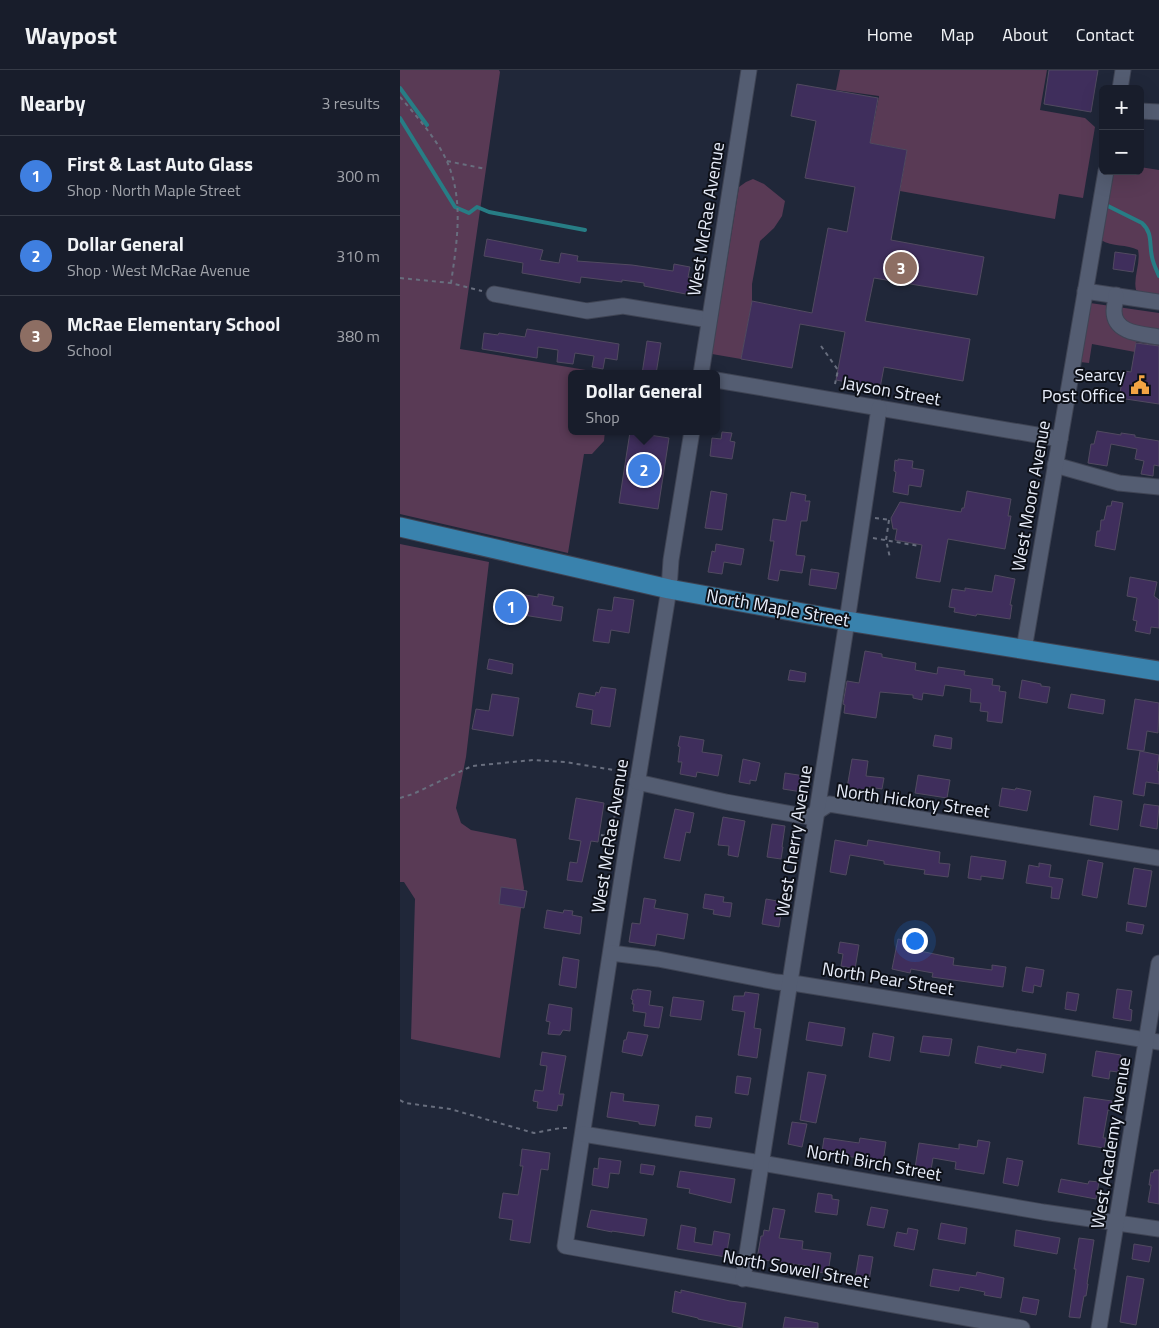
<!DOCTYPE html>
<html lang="en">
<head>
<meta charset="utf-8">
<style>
	:root { --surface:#181d2b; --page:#252a37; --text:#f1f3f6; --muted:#9fa2a9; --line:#363b47; --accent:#bca0f2 }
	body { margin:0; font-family:"Titillium Web",sans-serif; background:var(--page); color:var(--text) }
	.controls { position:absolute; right:15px; top:15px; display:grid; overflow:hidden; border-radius:8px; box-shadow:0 5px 20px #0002 }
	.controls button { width:45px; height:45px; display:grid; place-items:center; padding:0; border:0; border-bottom:1px solid var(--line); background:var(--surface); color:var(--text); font:25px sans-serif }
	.you { position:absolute; left:514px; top:870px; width:18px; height:18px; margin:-12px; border:4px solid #fff; border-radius:50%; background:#1a73e8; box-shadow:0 0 0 8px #1a73e833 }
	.badge { display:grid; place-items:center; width:32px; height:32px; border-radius:50%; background:var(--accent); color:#fff; font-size:16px; font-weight:700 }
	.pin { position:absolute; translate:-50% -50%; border:2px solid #fff; box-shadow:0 1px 5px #0006 }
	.popup { position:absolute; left:168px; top:300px; width:152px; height:65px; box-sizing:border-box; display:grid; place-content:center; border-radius:8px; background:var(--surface); filter:drop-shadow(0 1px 4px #0005); font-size:16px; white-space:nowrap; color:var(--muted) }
	.popup b { font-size:19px; color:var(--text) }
	.popup::after { content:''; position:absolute; left:50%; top:100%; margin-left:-10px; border:10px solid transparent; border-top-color:var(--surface) }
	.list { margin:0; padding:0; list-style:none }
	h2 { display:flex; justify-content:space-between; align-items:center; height:65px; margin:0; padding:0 20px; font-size:21px }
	h2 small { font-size:16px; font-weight:400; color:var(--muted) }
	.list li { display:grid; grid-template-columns:32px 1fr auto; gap:15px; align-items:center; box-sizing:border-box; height:80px; padding:0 20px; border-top:1px solid var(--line) }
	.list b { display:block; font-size:19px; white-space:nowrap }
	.list p { margin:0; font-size:16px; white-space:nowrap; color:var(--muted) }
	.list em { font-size:16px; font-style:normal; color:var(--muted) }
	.map { position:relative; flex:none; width:759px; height:1258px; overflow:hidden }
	header { display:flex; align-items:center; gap:30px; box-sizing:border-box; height:70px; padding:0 25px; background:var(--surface); border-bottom:1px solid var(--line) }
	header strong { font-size:24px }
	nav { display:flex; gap:28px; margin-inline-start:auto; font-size:18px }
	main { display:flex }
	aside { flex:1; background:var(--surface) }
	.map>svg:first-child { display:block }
	.green { fill:#593a55 }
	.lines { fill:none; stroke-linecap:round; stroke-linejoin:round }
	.stream { stroke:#277d85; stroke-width:4 }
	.building { fill:#3f2e5c; stroke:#514a60 }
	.minor-casing { stroke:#3f4454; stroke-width:17 }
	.major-casing { stroke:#3f4454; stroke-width:21 }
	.path { stroke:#686e7e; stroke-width:2; stroke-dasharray:4 4; stroke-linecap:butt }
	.minor { stroke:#545d72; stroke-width:15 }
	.major { stroke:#3982ad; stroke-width:19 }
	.labels { text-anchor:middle; stroke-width:4; stroke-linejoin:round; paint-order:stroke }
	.street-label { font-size:18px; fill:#e8edfa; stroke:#0d1018 }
	.poi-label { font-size:18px; fill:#e8edfa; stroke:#0d1018; text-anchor:end }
</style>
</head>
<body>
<header>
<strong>Waypost</strong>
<nav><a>Home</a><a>Map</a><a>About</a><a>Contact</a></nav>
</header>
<main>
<aside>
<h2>Nearby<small>3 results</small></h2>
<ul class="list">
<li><span class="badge" style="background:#3f7fe0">1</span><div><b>First &amp; Last Auto Glass</b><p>Shop · North Maple Street</p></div><em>300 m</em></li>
<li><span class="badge" style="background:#3f7fe0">2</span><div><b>Dollar General</b><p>Shop · West McRae Avenue</p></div><em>310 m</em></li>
<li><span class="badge" style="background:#8d6e63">3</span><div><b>McRae Elementary School</b><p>School</p></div><em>380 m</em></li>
</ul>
</aside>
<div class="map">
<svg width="759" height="1258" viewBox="0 0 759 1258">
	<rect width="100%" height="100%" fill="#202739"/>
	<g class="green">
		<polygon points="0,0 99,0 100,2 60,279 210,304 172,304 172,361 205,361 204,371 192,384 184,384 168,483 0,444"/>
		<polygon points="440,0 647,0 640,40 685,48 695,57 683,128 659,124 655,149 500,121 507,80 470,73 479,26 436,20"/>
		<path d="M740 97 759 100V226L742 223 736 220C733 207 741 193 738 180 727 174 712 177 701 170L710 101H740Z"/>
		<polygon points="353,109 364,114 385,131 382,146 374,158 360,171 352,214 352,231 341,289 312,284 339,117 346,112"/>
		<polygon points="690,233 759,243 759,276 736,272 735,282 692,274 689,293 680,292"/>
		<polygon points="0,474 89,492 66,687 56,738 61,753 71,760 116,769 124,818 100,988 11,969 15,829 4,812 0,812"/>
	</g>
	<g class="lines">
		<g class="stream">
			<polyline points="0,18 27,55"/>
			<polyline points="0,48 55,137 69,143 77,137 89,142 185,160"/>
			<path d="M706 135 742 153C753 163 749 174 752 187 753 193 756 199 759 206"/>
		</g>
	</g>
	<g class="building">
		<polygon points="649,0 698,0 691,42 644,34"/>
		<polygon points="397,14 478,28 470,73 507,80 491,170 584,187 577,225 474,208 465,251 570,269 563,311 484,297 480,318 436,310 445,262 400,254 392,298 341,289 352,231 412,243 428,158 447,162 455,117 405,108 416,51 391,46"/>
		<polygon points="87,169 143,180 140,190 159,193 161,183 178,186 177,191 232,195 273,201 274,194 290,197 288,207 295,208 291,225 244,216 244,213 222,210 222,212 181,207 180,213 122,203 123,193 84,186"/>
		<polygon points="715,182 736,185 733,202 713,199"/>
		<polygon points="127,259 219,274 217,290 205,288 203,299 192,297 194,286 175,283 173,294 157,292 158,280 138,277 137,288 82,279 84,263 98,265 99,263 125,267"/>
		<polygon points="247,271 261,273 256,304 242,304"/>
		<polygon points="736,273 759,276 759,334 719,328 724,301 731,302"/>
		<polygon points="697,361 721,365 721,363 735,365 735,367 759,371 759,396 754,395 753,406 741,404 744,391 735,389 737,379 711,374 707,396 688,393 691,374 694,374"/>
		<polygon points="230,362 269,368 258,439 219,433"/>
		<polygon points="322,362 332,363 330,371 335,372 332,389 310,386 312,368 321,369"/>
		<polygon points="498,389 513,391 512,398 524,400 521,417 509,415 508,425 493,422 496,402 494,401 495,390 498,391"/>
		<polygon points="311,421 327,424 322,460 305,458"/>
		<polygon points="567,421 611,429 608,446 611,446 605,479 548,469 540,512 516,508 522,475 495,470 497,459 493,459 491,448 500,432 561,442 562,438 564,438"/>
		<polygon points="391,422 406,425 405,431 410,431 407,451 401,451 396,485 405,486 402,503 380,500 378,511 368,509 374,471 370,471 373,449 386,451"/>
		<polygon points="712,431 723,433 715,480 695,476 697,461 700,461 701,450 704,450 707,436 711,436"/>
		<polygon points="316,474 344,479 341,495 324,492 322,504 308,502 312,481 315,482"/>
		<polygon points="411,499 439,503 436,519 409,515"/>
		<polygon points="595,505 615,509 610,535 612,535 610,549 577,544 576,546 554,542 555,538 549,537 552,519 565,521 565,518 592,522"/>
		<polygon points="730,507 757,512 754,526 759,530 759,558 751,557 750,564 735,561 737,551 733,550 737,528 727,526"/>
		<polygon points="106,522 138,527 138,524 154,527 152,535 163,537 161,551 117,544 116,553 101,551"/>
		<polygon points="214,527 234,530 229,563 211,560 209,573 193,571 198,539 212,541"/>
		<polygon points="465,581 482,584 482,587 516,593 515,600 537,604 538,597 565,601 564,605 593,609 592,615 600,616 599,621 606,622 602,653 587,651 588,642 580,641 581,633 570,632 571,619 545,615 543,626 523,623 522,630 513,628 513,625 480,622 476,648 444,643 445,635 443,634 447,611 459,613"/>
		<polygon points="89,589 113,594 112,604 87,599"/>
		<polygon points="390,600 406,603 405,612 388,610"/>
		<polygon points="622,610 641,614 641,616 650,617 647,633 619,628"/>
		<polygon points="201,617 216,619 210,657 191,654 193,640 176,637 179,623 195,626 196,622 199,623"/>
		<polygon points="92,624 119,628 113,666 72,659 76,639 89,641"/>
		<polygon points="671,624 705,630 703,644 668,638"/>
		<polygon points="735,629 759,633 758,663 747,661 744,681 727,679"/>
		<polygon points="535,665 552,668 551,679 533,676"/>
		<polygon points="280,666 304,670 302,682 322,685 318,706 297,702 296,707 280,704 282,692 278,692 280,677 278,676"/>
		<polygon points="740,681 759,685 757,701 759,702 759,714 746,712 744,726 733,724"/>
		<polygon points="343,689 360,693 356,711 350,710 350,714 339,712"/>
		<polygon points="452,689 468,691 466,706 484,708 482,719 469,717 468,721 447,718"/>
		<polygon points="385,703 405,706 402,722 383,719"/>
		<polygon points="518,705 550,710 547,728 515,723"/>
		<polygon points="602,718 615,720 616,718 631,721 627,741 599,736"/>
		<polygon points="694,726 722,731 718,760 690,755"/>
		<polygon points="176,728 204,733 198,772 191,771 182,812 167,810 170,792 177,793 181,771 169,769"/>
		<polygon points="744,734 759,736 757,759 740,756"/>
		<polygon points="275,739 294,743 290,763 286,762 280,791 264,788"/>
		<polygon points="323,747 345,751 338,787 328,785 329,776 318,775"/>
		<polygon points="372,754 385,756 382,777 383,777 381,789 367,787"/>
		<polygon points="435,770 467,776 468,770 540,782 539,793 550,794 548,807 524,804 525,800 484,794 484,791 450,785 446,805 430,802"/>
		<polygon points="571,786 606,791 603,809 581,806 581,810 568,808"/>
		<polygon points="688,790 703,793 697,828 682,825"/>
		<polygon points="639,793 651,795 649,807 663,809 659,829 651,828 652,817 626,813 629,795 639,797"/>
		<polygon points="734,798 752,801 746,837 728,834"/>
		<polygon points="101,817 127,821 124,838 99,834"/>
		<polygon points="305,824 324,827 323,832 332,833 330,847 313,844 314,840 303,838"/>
		<polygon points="244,828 256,830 254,838 288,844 284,869 257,864 255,876 229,872 232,853 240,854"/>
		<polygon points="366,829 383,832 379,857 362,854"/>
		<polygon points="147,840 163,843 164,840 173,841 172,845 182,847 180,864 144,858"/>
		<polygon points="727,852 744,855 742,864 726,861"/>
		<polygon points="498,869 511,872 510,879 554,888 553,895 592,900 592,895 606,897 603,917 532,907 533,903 511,899 510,903 492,899"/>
		<polygon points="440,872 459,875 455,899 441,896 443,884 438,883"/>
		<polygon points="163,887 179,890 176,918 159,915"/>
		<polygon points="626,897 644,900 641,917 634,915 633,923 622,921"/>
		<polygon points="237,919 251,921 249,935 263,937 259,958 244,956 246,943 233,941 234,934 232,934 233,930 231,929 233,920 237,920"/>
		<polygon points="717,919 732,921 729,939 732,940 731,951 713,948"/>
		<polygon points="345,922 359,924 354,958 361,959 357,988 338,985 345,942 332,940 334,926 344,926"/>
		<polygon points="667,922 679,924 676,941 665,939"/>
		<polygon points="273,927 304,931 301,950 270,946"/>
		<polygon points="149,934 172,938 170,961 163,960 160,965 148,964 150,952 146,951"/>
		<polygon points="409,952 445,958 442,976 406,970"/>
		<polygon points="228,962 248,965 242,986 222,982 224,970 226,970"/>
		<polygon points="473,963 494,967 490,991 469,987"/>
		<polygon points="523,966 552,969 549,986 520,982"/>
		<polygon points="578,976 616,983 617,979 646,984 643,1003 601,995 601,998 575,993"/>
		<polygon points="696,981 721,985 718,1002 710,1001 709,1009 692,1006"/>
		<polygon points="142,982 166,986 159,1024 164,1024 162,1036 158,1035 157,1041 137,1038 138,1032 133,1031 135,1020 143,1021 147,996 140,995"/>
		<polygon points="408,1002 426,1005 416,1053 400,1050"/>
		<polygon points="337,1006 351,1008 348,1025 335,1023"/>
		<polygon points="211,1022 224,1024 223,1031 259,1035 255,1056 239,1054 239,1052 207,1047"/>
		<polygon points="684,1027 712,1031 711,1040 708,1040 703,1068 706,1068 704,1078 678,1074"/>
		<polygon points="296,1046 312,1048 310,1058 295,1056"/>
		<polygon points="392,1052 407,1054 402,1077 388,1074"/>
		<polygon points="424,1068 459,1073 460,1068 486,1072 483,1092 422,1082"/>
		<polygon points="578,1070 590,1072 584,1104 555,1099 556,1092 533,1088 531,1100 515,1098 519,1073 559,1079 559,1074 577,1077"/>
		<polygon points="122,1079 150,1083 148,1100 141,1099 130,1173 110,1170 113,1150 99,1148 103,1123 118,1125 123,1096 120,1096"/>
		<polygon points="199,1088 221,1091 219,1104 210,1103 208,1118 192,1115 194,1098 198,1099"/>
		<polygon points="607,1088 623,1091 618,1116 603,1113"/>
		<polygon points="241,1094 255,1096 253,1105 240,1103"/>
		<polygon points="754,1100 759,1100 759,1134 748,1132 751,1115 749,1115 751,1102 753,1103"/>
		<polygon points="280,1101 335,1109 331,1133 289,1123 290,1119 277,1117"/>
		<polygon points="661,1109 688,1114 689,1111 699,1112 696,1129 658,1122"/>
		<polygon points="418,1123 432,1125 432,1129 439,1130 437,1145 415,1142"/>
		<polygon points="471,1137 488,1140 484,1158 467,1155"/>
		<polygon points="373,1138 385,1140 379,1168 403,1171 402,1179 431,1183 428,1203 407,1201 407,1196 357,1189 361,1166 363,1166 364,1160 369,1161"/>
		<polygon points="191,1140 247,1149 244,1166 212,1161 212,1162 187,1157"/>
		<polygon points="541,1153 567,1158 565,1174 538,1169"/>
		<polygon points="281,1155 296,1158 294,1172 312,1175 314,1161 330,1164 326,1187 277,1179"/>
		<polygon points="508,1158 518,1160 514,1180 494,1176 497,1162 507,1164"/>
		<polygon points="616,1160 660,1168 657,1184 614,1176"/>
		<polygon points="679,1168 694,1170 687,1214 688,1214 686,1226 684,1226 680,1248 669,1247 676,1199 674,1199"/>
		<polygon points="734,1174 752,1177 749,1192 732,1189"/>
		<polygon points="459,1185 473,1187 469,1211 455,1209"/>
		<polygon points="533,1199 576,1206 577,1202 604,1208 601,1228 584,1225 585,1222 560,1217 559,1221 530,1216"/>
		<polygon points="727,1206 744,1209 736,1255 720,1252"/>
		<polygon points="281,1220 330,1231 346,1233 342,1258 298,1249 298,1248 272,1242 275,1221 281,1223"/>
		<polygon points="623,1227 639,1230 636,1245 620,1242"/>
		<polygon points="385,1247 418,1253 418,1258 383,1258"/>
	</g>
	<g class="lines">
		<g class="minor-casing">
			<g id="minor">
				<polyline points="720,19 723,0"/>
				<polyline points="740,41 759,42"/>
				<polyline points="685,221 759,232"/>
				<polyline points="94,224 187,241 223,236 309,250"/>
				<path d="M716 225C716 230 714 236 714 241 714 264 743 264 759 267"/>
				<polyline points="301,304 349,0"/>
				<polyline points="316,310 660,369"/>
				<polyline points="292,361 271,490 269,519 225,788 165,1176 622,1258"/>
				<polyline points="655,395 719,413 759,417"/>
				<polyline points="624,579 706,101"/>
				<polyline points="237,712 326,732 409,747 429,734 759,788"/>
				<polyline points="211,883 258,889 376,912 399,914 759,972"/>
				<polyline points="183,1064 361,1093 643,1142 759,1159"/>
				<polyline points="343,1209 447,551 479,338"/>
				<polyline points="699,1258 759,893"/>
			</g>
		</g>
		<g class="major-casing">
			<polyline id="major" points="0,457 269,519 447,551 759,601"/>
		</g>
		<g class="path">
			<path d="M0 27C13 42 27 58 38 75 66 118 58 165 51 213"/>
			<polyline points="47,91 86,99"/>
			<polyline points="0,208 51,213 82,221"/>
			<polyline points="421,276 438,300 435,314"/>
			<polyline points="475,448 491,450"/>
			<polyline points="489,450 486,470 490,488"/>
			<polyline points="473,468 519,476"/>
			<polyline points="0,728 13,724 72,696 133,690 165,692 226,702"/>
			<polyline points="201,765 212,767"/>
			<polyline points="211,766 219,721"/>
			<polyline points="0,1030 5,1033 50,1039 134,1063 161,1058 170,1058"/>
		</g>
		<use href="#minor" class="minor"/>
		<use href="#major" class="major"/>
	</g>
	<defs>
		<g id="civic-bare" transform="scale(1.5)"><path d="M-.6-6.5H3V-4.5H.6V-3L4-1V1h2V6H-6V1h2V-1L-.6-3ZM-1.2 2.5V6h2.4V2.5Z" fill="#f3a443" stroke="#0d1018" stroke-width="2.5" paint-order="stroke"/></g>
	</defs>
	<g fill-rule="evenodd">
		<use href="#civic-bare" x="740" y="315"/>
	</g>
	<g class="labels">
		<g class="street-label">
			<text transform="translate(306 149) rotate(-81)" y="6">West McRae Avenue</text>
			<text transform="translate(491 321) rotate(10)" y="6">Jayson Street</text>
			<text transform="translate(631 426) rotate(-80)" y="6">West Moore Avenue</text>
			<text transform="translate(378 538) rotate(10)" y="6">North Maple Street</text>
			<text transform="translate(513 731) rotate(8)" y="6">North Hickory Street</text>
			<text transform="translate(210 766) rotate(-81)" y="6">West McRae Avenue</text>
			<text transform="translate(394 771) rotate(-81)" y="6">West Cherry Avenue</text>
			<text transform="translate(488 909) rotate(9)" y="6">North Pear Street</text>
			<text transform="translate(711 1073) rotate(-81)" y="6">West Academy Avenue</text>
			<text transform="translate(474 1093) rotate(10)" y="6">North Birch Street</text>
			<text transform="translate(396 1199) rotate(10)" y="6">North Sowell Street</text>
		</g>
		<g class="poi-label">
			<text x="725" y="311">Searcy<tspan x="725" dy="21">Post Office</tspan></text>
		</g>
	</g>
</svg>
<div class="controls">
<button>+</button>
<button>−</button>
</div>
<div class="you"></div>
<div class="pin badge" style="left:111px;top:537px;background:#3f7fe0">1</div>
<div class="pin badge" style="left:244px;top:400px;background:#3f7fe0">2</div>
<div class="popup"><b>Dollar General</b>Shop</div>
<div class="pin badge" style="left:501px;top:198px;background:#8d6e63">3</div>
</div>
</main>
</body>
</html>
